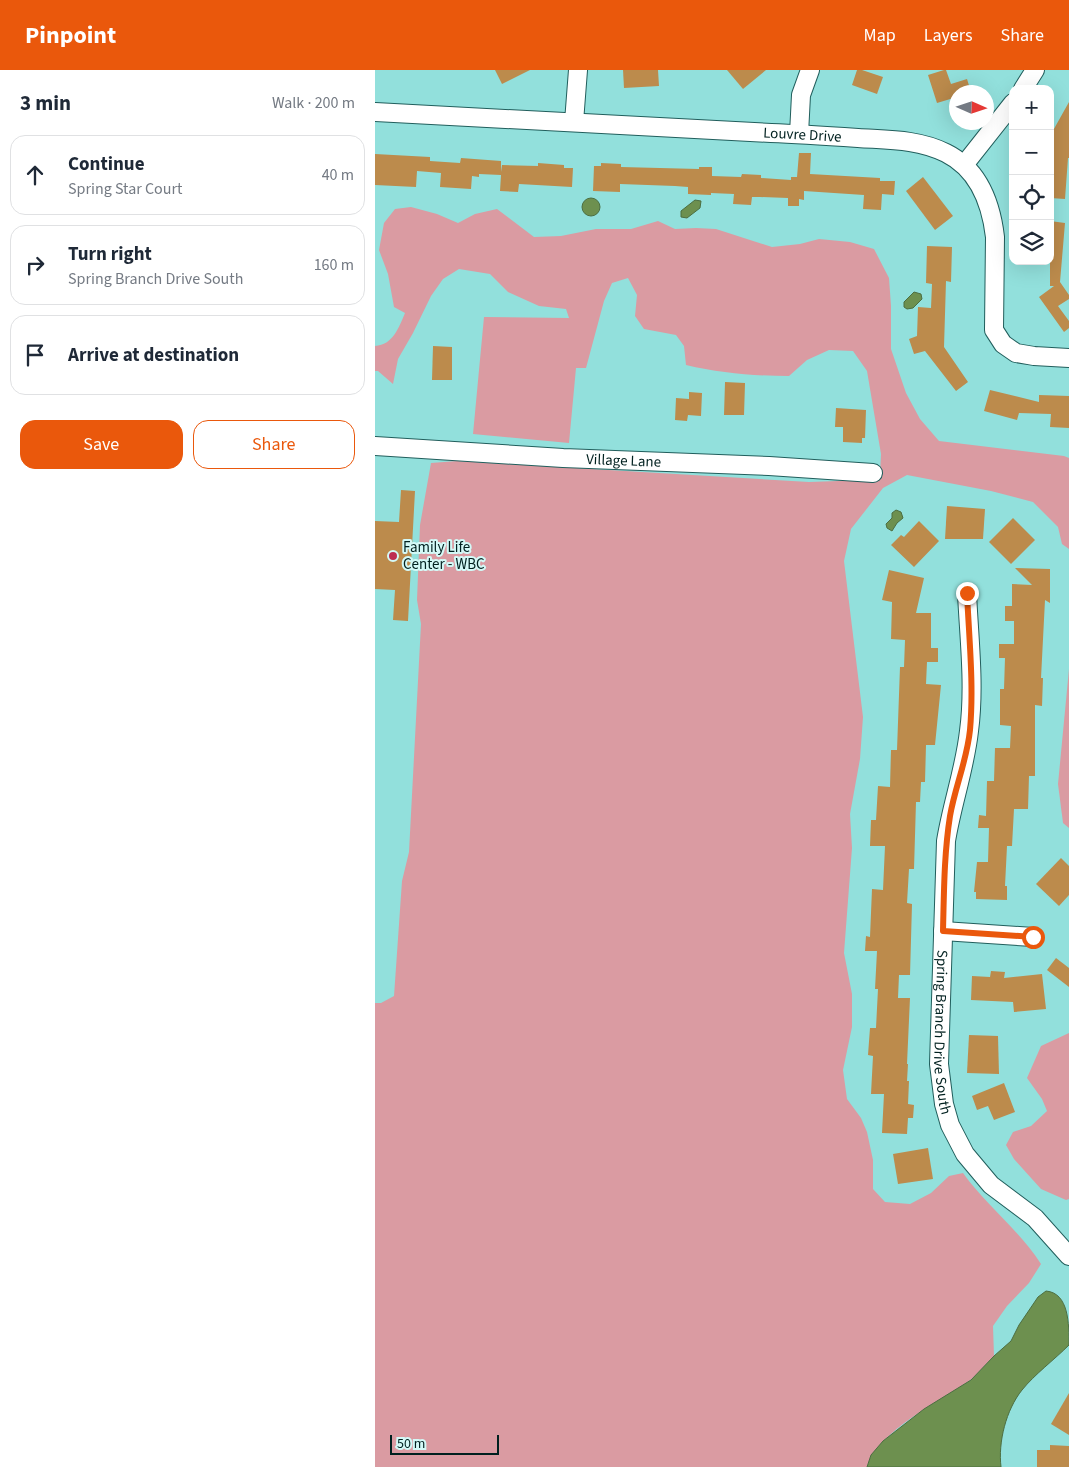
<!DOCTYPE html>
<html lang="en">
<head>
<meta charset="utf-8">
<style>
	:root { --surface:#fff; --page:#f6f6f7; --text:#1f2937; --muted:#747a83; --line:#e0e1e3; --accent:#ea580c }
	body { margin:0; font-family:"Source Sans 3",sans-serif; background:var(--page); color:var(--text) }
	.controls { position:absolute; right:15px; top:15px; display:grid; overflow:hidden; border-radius:10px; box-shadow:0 5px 20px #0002 }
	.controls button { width:45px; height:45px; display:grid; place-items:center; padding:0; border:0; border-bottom:1px solid var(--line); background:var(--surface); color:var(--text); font:25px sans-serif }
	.compass { position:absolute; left:574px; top:15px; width:45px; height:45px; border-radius:50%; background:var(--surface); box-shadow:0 5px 20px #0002; rotate:93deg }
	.scale { position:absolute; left:15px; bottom:12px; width:109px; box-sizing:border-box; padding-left:5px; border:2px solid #00201f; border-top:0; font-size:14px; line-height:18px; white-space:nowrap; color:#00201f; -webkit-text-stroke:4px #d4f9f7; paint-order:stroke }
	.stop { position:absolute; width:15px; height:15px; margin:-11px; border:4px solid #ea580c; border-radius:50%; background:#fff }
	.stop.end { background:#ea580c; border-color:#fff; box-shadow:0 1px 5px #0008 }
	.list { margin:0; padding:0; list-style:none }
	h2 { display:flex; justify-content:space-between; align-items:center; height:65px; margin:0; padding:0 20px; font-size:21px }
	h2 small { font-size:16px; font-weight:400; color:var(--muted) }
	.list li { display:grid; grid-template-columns:32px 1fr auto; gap:15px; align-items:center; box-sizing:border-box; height:80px; margin:0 10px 10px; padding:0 10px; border:1px solid var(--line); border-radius:15px }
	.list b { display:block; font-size:19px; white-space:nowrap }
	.list p { margin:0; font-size:16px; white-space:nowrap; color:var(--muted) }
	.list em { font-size:16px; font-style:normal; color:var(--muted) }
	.actions { display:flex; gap:10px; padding:15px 20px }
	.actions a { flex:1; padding:11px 0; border:1px solid var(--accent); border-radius:15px; text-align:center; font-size:18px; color:var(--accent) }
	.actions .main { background:var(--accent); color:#fff }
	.icon { flex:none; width:28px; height:28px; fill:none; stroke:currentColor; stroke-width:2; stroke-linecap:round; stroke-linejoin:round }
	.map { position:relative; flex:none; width:694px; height:1397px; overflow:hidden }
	header { display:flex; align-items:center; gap:30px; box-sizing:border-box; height:70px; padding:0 25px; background:var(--accent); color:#fff }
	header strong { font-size:24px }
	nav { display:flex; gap:28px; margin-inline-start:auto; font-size:18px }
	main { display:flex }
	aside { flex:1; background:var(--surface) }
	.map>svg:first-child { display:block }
	.green { fill:#da9ba2 }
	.water { fill:#6d904f; stroke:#4c6e41 }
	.building { fill:#bc8b4c }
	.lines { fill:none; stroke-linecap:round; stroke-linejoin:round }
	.street-casing { stroke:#215e5c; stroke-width:20 }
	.street { stroke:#fff; stroke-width:18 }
	.route { stroke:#ea580c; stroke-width:6 }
	.poi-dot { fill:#bd2c51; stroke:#d4f9f7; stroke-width:2 }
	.labels { text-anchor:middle; stroke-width:4; stroke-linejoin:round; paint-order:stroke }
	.street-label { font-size:15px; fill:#00201f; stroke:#d4f9f7 }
	.poi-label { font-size:15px; fill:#00201f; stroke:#d4f9f7; text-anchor:start }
</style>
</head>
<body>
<header>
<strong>Pinpoint</strong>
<nav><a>Map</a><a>Layers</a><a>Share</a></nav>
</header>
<main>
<aside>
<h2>3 min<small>Walk · 200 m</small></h2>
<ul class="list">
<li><svg class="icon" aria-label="ahead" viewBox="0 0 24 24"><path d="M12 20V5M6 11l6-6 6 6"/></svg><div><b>Continue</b><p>Spring Star Court</p></div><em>40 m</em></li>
<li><svg class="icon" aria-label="right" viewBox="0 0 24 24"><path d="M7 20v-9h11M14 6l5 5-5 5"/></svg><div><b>Turn right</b><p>Spring Branch Drive South</p></div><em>160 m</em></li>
<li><svg class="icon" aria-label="arrive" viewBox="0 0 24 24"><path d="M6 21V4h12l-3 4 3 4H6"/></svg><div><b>Arrive at destination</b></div></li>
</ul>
<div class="actions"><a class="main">Save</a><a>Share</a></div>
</aside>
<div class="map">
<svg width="694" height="1397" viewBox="0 0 694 1397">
	<rect width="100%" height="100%" fill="#92e0dc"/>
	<g class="green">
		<path d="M36 137 62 144 83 153 100 144 122 139 159 167 186 166 221 159H256L283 151 300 159 321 158 341 159 397 177 425 174 444 169 475 172 499 179 514 208 516 236V279L531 323 545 349 564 371 689 386 694 388V479L687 474 683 457 658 432 616 421 532 405 508 418 476 459 469 491 488 647 485 689 475 744 477 778 469 883 477 924V957L468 1000 472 1029 486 1048 492 1062 498 1090V1119L510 1132 535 1134 556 1123 574 1106 588 1103C611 1135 644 1160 666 1194L654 1213 632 1236 618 1256 619 1286C611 1294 603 1304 594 1311 562 1334 506 1358 492 1397H0V933H6L19 926 27 811 34 782 46 554 42 530 45 455 56 393 82 391 434 412 492 410 505 405 506 384 492 301 478 281 454 280 432 290 414 306C380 306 345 303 311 295L309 276 301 265 269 259 260 246 262 225 253 208 237 213 229 231 211 298H201L194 373 98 364 109 247 194 248 191 239 164 236 133 222 115 204 84 199 68 209 56 226 38 263 23 289 18 314 3 301H0V276C18 275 24 257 30 243L19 237 13 204 4 180 9 153 20 139Z"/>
		<polygon points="694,599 694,758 688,753 683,714"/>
		<polygon points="694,963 694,1129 691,1130 666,1119 639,1089 631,1075 638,1062 656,1056 672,1041 667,1029 652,1008 666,976"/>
	</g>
	<g class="water">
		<circle cx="216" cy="137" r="9"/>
		<polygon points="320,130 326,131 325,138 312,148 306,147 306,141"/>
		<polygon points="539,222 546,224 547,229 538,238 532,239 529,237 529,232"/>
		<polygon points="521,440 526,442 528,448 522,453 517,461 512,458 511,454 517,448 517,443"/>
		<path d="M671 1221C694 1223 694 1254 694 1275 679 1290 660 1304 647 1320 631 1340 623 1372 626 1397H492L496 1385 508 1371 549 1339 596 1310 619 1286 636 1271 644 1255 663 1227Z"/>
	</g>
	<g class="building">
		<polygon points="120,0 155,0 127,14"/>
		<polygon points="248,0 283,0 284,16 249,18"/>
		<polygon points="352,0 391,0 368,19"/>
		<polygon points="482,0 487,0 508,7 502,24 477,15"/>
		<polygon points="569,0 571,0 576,14 592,9 596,22 582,22 582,27 562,33 553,5"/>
		<polygon points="694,32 694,88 693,88 690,129 675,128 675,66"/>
		<polygon points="424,83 436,83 435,104 505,108 505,111 520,111 519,125 507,124 506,140 488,139 489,125 429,121 429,130 424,129 424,136 413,136 413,128 385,127 377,127 376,135 358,134 359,124 336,123 336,125 313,124 313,117 300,116 245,114 245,122 218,121 219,96 226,96 226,93 246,94 246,97 324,99 324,97 337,97 337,106 366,107 367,104 386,105 386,108 416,110 416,107 422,107"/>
		<polygon points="0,84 55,87 55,91 85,93 86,88 126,91 126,102 127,95 163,96 163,93 189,95 189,98 198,98 197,117 144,114 143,122 125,121 126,105 104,104 104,107 97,106 96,119 65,117 66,103 42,101 41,117 0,115"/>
		<polygon points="548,107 578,146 560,160 531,121"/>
		<polygon points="675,151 690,153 685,212 694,225 694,229 683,236 694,251 694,258 689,262 664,227 679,216 675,216"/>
		<polygon points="552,176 577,177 576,212 571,211 569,277 593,312 581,321 550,281 539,284 534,269 542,266 543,237 556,238 557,214 551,213"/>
		<polygon points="58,276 77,277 77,310 57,310"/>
		<polygon points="350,312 370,313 369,345 349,345"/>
		<polygon points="615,320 664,332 664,325 694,326 694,358 675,357 676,344 644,343 642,350 609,341"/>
		<polygon points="314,322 327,323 326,346 313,345 312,351 300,350 301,328 314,329"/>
		<polygon points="461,338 491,340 490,368 487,368 487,373 468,372 468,357 460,357"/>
		<polygon points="26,420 40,421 33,551 18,550 20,520 0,519 0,451 24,452"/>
		<polygon points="572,436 610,439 608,469 570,469"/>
		<polygon points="638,448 660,470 636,494 614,472"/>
		<polygon points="544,451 564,471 539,497 516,475 526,465 529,467"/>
		<polygon points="640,498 675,499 675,533 670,530 666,608 668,608 667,636 660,635 660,706 654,706 653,739 639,739 637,776 632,776 630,816 632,816 632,830 601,829 601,822 599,822 602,792 613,792 614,758 603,758 604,745 611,746 612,711 619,711 620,678 635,678 636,656 625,655 625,619 629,619 630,588 624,588 624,574 639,574 639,551 630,551 630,536 637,536 637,514 657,515"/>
		<polygon points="514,500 549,508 541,543 556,543 556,578 563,578 563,592 552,592 551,614 566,615 560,675 551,675 550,712 546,712 545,732 541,732 539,799 534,799 532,833 537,834 535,905 524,905 523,928 535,928 532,994 533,994 532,1011 534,1011 533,1034 539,1035 538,1048 533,1048 532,1064 507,1063 509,1024 496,1024 498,986 493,985 495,958 501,958 503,919 500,919 502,881 490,881 491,866 495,867 497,819 508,820 510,776 495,776 496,750 501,750 503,716 515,717 516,680 522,680 525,597 529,597 530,570 516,569 517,532 507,530"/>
		<polygon points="686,788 694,796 694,825 684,836 661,814"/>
		<polygon points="681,888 694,898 694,917 672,900"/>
		<polygon points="616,901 630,902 629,908 667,904 671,939 639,942 638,932 596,930 597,906 615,907"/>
		<polygon points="594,965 623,966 624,1004 592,1003"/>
		<polygon points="629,1013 640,1042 619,1050 613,1036 602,1040 597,1026"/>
		<polygon points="553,1078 558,1109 523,1114 518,1084"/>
		<polygon points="694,1323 694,1365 676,1354"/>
		<polygon points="675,1375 694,1376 694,1397 662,1397 662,1380 675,1380"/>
	</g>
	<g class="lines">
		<g class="street-casing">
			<g id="street">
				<polyline points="648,19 660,0"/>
				<path id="s1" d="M0 42C132 49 264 56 396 63 425 64 454 66 483 68 513 70 543 69 571 83 603 99 616 133 620 167L619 260 628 274 641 283 659 286 694 288"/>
				<polyline points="199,52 203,0"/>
				<polyline points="424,64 426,25 435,0"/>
				<polyline points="589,95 638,33"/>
				<path id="s2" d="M0 376 188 388 394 396 498 403"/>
				<path id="s3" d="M592 523C594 568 600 616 594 661 590 698 577 734 571 771L564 994 569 1034 575 1055 590 1084 616 1115 660 1148 694 1186"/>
				<polyline points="568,861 658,867"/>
			</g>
		</g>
		<use href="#street" class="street"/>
	</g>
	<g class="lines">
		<path class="route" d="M592 523C594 568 599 615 595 660 592 690 580 717 575 746 569 784 569 822 568 861L658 867"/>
	</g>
	<circle class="poi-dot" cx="18" cy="486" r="5"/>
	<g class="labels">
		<g class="street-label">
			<text dy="5" stroke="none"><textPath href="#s1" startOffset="428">Louvre Drive</textPath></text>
			<text dy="5" stroke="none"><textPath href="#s2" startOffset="249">Village Lane</textPath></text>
			<text dy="5" stroke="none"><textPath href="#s3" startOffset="442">Spring Branch Drive South</textPath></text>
		</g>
		<g class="poi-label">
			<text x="28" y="482">Family Life<tspan x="28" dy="17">Center - WBC</tspan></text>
		</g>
	</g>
</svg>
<div class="controls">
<button>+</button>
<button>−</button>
<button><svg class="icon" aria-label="locate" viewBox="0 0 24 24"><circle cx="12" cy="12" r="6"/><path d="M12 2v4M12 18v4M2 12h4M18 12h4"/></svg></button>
<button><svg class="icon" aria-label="layers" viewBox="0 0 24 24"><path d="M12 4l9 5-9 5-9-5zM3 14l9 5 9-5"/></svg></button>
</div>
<svg class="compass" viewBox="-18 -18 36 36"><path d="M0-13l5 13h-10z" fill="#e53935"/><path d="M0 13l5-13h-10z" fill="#747a83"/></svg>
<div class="scale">50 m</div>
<div class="stop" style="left:658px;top:867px"></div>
<div class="stop end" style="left:592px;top:523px"></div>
</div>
</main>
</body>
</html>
